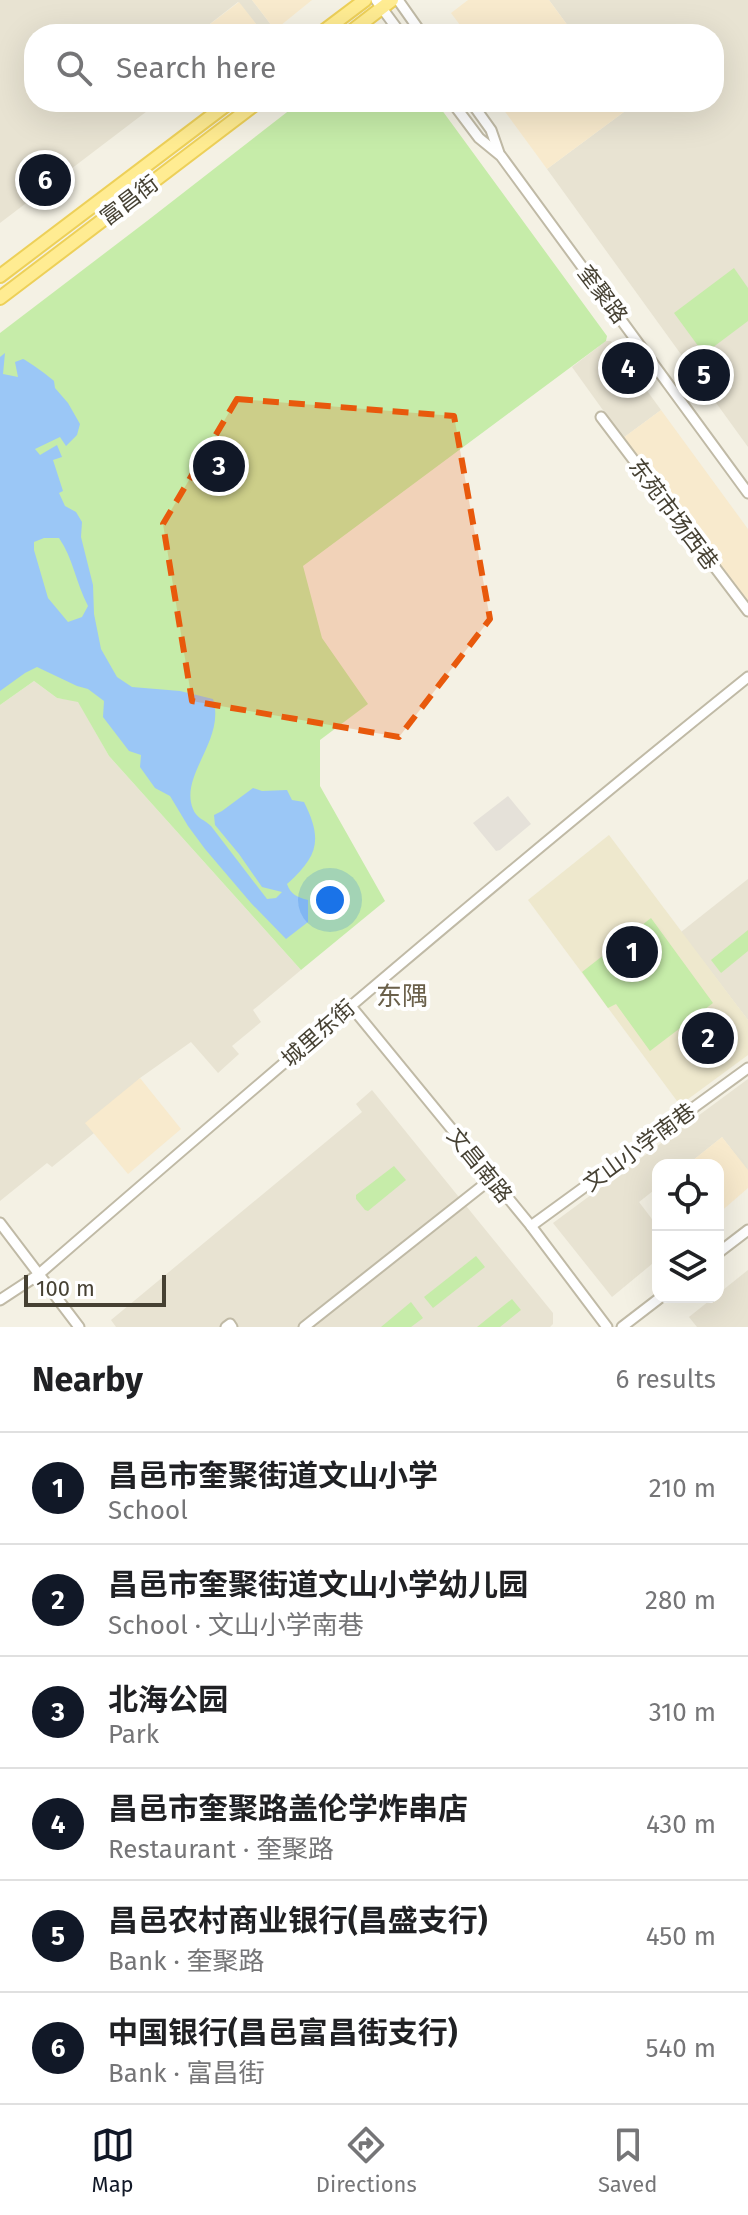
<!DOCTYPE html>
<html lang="en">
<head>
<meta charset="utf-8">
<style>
	:root { --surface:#fff; --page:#f6f6f6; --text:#202124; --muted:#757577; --line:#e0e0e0; --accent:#111827 }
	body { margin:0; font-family:"Fira Sans","Noto Sans SC",sans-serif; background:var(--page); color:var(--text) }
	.controls { position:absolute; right:24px; bottom:24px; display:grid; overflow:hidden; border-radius:16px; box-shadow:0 8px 32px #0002 }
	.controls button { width:72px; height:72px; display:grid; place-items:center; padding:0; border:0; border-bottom:2px solid var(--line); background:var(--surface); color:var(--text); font:40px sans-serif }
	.scale { position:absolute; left:24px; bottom:20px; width:142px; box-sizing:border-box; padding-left:8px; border:4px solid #464133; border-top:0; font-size:22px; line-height:28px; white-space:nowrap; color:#464133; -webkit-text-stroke:6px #fff; paint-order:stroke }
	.you { position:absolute; left:330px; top:900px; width:28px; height:28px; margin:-20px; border:6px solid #fff; border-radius:50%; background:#1a73e8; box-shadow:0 0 0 12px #1a73e833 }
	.badge { display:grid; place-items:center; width:52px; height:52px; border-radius:50%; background:var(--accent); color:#fff; font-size:26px; font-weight:700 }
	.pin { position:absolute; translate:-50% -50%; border:4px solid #fff; box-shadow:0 2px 8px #0006 }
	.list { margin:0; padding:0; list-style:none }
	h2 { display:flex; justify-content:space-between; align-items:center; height:104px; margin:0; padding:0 32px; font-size:34px }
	h2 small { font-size:26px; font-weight:400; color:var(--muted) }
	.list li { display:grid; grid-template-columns:52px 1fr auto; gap:24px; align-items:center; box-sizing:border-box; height:112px; padding:0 32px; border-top:2px solid var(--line) }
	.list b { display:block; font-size:30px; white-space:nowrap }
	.list p { margin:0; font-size:26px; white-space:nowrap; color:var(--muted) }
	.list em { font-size:26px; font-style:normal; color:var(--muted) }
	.icon { flex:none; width:44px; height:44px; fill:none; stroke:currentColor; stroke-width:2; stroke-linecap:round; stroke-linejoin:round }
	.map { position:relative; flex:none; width:748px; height:1327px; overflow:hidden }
	.search { position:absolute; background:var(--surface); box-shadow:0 8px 32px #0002; left:24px; right:24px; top:24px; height:88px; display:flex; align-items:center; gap:20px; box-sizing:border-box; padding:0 28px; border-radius:32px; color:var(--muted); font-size:30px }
	.sheet { height:776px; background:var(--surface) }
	nav { display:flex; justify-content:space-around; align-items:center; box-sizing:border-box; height:112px; border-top:2px solid var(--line); background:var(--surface); font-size:22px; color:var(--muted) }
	nav a { display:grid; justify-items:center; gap:4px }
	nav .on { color:var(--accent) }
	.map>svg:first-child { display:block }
	.residential { fill:#e8e3d2 }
	.commercial { fill:#f8eacd }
	.industrial { fill:#e5e1d9 }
	.education { fill:#eee8cd }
	.green { fill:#c6eca9 }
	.water { fill:#9bc7f6; fill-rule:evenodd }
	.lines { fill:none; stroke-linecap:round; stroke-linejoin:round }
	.minor-casing { stroke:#c0baa6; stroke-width:13 }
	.major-casing { stroke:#edd059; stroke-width:16 }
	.minor { stroke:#fff; stroke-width:9 }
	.major { stroke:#ffec92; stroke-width:12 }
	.marked { fill:#e8590c; fill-opacity:0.2; stroke:#e8590c; stroke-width:6; stroke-dasharray:16 10; stroke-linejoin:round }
	.labels { text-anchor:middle; stroke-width:8; stroke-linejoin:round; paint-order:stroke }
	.street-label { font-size:22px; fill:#464133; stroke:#fff }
	.quarter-label { font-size:26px; fill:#6a604a; stroke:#fff }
</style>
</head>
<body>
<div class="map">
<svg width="748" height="1327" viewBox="0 0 748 1327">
	<rect width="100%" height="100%" fill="#f4f1e4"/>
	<g class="residential">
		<polygon points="0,0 252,0 275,30 270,34 264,34 238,2 197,34 34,34 34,102 159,102 0,223"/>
		<polygon points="549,0 748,0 748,447 547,169 628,109 623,102 714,102 714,34 574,34"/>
		<polygon points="606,341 611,341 661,410 623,438 572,367"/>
		<polygon points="34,681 57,698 78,701 109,756 301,970 253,1010 261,1022 232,1046 239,1054 218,1073 191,1042 140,1078 94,1133 52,1167 47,1163 0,1201 0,705"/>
		<polygon points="748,879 748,1020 681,932"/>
		<polygon points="748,1079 748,1171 722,1137 687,1165 658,1165 658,1187 639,1202 658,1227 658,1259 612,1297 553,1223"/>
		<polygon points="372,1090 553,1313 553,1324 550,1327 116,1327 111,1320 362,1112 356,1104"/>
		<polygon points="748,1270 748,1327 697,1327 689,1317 714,1297 718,1297 718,1294"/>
	</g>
	<g class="commercial">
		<polygon points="252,0 312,0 275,30"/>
		<polygon points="468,0 549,0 574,34 458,34 463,29 451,13"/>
		<polygon points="239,2 264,34 197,34"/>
		<polygon points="498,102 624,102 628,109 547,169"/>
		<polygon points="661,410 748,529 748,604 623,438"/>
		<polygon points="140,1078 181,1129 128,1174 85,1123"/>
		<polygon points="722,1137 748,1170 748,1188 718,1214 718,1165 687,1165"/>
	</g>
	<polygon class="industrial" points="508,796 531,824 500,850 496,851 473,823"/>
	<polygon class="education" points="609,835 748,1020 748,1055 680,1105 528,900"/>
	<g class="green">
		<polygon points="300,102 355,102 363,108 388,107 395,102 436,102 607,336 606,341 303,566 322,638 368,704 320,740 320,786 385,901 301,970 109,756 78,702 57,698 34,681 0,705 0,333 147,221"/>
		<polygon points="734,268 748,288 748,321 704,354 674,313"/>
		<polygon points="651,918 713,1003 650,1051 616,1004 608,1008 582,972"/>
		<polygon points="748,930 748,951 721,973 711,960"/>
		<polygon points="394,1166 406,1180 368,1211 365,1210 356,1199 356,1195"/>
		<polygon points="476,1256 485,1267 433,1308 424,1297"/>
		<polygon points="512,1299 521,1310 500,1327 477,1327"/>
		<polygon points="411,1302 423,1318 411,1327 381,1327"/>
	</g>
	<path class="water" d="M5 353 3 374 18 377 15 362 23 359C28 361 50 377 54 381L55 388 68 403 80 424 77 435 66 446 60 437 35 449 40 455 57 445 62 457 53 460 63 491 59 493 65 506 76 512 82 522 81 537 93 585 94 614 101 649 117 677 132 687 180 691 213 699C226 740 179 775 193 809 196 818 205 820 211 826L267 899 276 898 282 892 262 887 239 854 215 825 214 815 222 811 253 788 262 791 287 790 292 800 304 802C323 840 318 856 287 884 291 895 297 897 308 900V922L286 939 251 903 205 849 188 826 170 796 155 788 140 767 141 755 129 751 103 717 104 701 88 689 77 686 37 667 25 673 0 691V357ZM44 538H59C73 558 76 583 88 606L82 617 68 622 48 598 34 550V542Z"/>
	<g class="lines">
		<g class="minor-casing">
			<g id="minor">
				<polyline points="376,0 401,34"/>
				<polyline points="398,0 422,34"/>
				<polyline points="452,102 479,138 501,156 748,493"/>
				<polyline points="471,102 491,130 499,153"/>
				<polyline points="601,417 748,611"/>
				<polyline points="350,1005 531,1226 607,1327"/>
				<polyline points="0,1223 79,1327"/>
				<polyline points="531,1226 748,1068"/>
				<polyline points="718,1253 748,1230"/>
				<path d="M0 1300 38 1275C272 1072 507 871 748 677"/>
				<polyline points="226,1327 230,1324 232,1327"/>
				<polyline points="304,1327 491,1179"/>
				<polyline points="622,1327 661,1297"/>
			</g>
		</g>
		<g class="major-casing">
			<g id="major">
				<polyline points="320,34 365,0"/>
				<polyline points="348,34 392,0"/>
				<polyline points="0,276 230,102"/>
				<polyline points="0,298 258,102"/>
			</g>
		</g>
		<use href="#minor" class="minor"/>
		<use href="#major" class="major"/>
	</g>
	<path class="marked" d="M237 399 454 416 490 619 399 737 192 701 163 524Z"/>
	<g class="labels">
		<g class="street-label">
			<text transform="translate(129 200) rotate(-37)" y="8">富昌街</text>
			<text transform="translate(603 294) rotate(53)" y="8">奎聚路</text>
			<text transform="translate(674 514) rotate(53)" y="8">东苑市场西巷</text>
			<text transform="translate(318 1033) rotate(-41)" y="8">城里东街</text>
			<text transform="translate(639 1147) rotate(-36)" y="8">文山小学南巷</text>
			<text transform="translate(480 1165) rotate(51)" y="8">文昌南路</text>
		</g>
		<g class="quarter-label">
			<text x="402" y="1005">东隅</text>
		</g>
	</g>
</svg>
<div class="controls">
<button><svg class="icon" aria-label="locate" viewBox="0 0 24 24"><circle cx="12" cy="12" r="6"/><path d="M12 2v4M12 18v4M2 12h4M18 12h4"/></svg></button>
<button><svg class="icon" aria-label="layers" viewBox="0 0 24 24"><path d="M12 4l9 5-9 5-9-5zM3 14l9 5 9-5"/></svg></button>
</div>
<div class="scale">100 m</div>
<div class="you"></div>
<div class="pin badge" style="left:632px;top:952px">1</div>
<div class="pin badge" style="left:708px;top:1038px">2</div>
<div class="pin badge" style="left:219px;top:466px">3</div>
<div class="pin badge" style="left:628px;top:368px">4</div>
<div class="pin badge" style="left:704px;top:375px">5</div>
<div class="pin badge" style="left:45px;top:180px">6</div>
<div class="search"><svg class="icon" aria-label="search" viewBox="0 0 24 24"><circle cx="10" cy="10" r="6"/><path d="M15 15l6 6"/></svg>Search here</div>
</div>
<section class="sheet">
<h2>Nearby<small>6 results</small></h2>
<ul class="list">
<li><span class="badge">1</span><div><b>昌邑市奎聚街道文山小学</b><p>School</p></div><em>210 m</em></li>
<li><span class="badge">2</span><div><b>昌邑市奎聚街道文山小学幼儿园</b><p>School · 文山小学南巷</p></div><em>280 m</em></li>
<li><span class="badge">3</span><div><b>北海公园</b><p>Park</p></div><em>310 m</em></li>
<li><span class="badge">4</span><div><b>昌邑市奎聚路盖伦学炸串店</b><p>Restaurant · 奎聚路</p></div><em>430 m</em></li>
<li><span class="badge">5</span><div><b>昌邑农村商业银行(昌盛支行)</b><p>Bank · 奎聚路</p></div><em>450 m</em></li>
<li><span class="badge">6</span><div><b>中国银行(昌邑富昌街支行)</b><p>Bank · 富昌街</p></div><em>540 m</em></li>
</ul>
</section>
<nav>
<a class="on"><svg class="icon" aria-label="map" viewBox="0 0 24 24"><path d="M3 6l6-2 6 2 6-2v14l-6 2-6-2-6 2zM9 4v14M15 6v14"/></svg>Map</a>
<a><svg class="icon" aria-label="directions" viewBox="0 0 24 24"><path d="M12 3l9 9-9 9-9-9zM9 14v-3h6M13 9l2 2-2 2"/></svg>Directions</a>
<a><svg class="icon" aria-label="saved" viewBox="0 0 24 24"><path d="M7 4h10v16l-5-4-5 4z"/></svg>Saved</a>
</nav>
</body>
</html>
